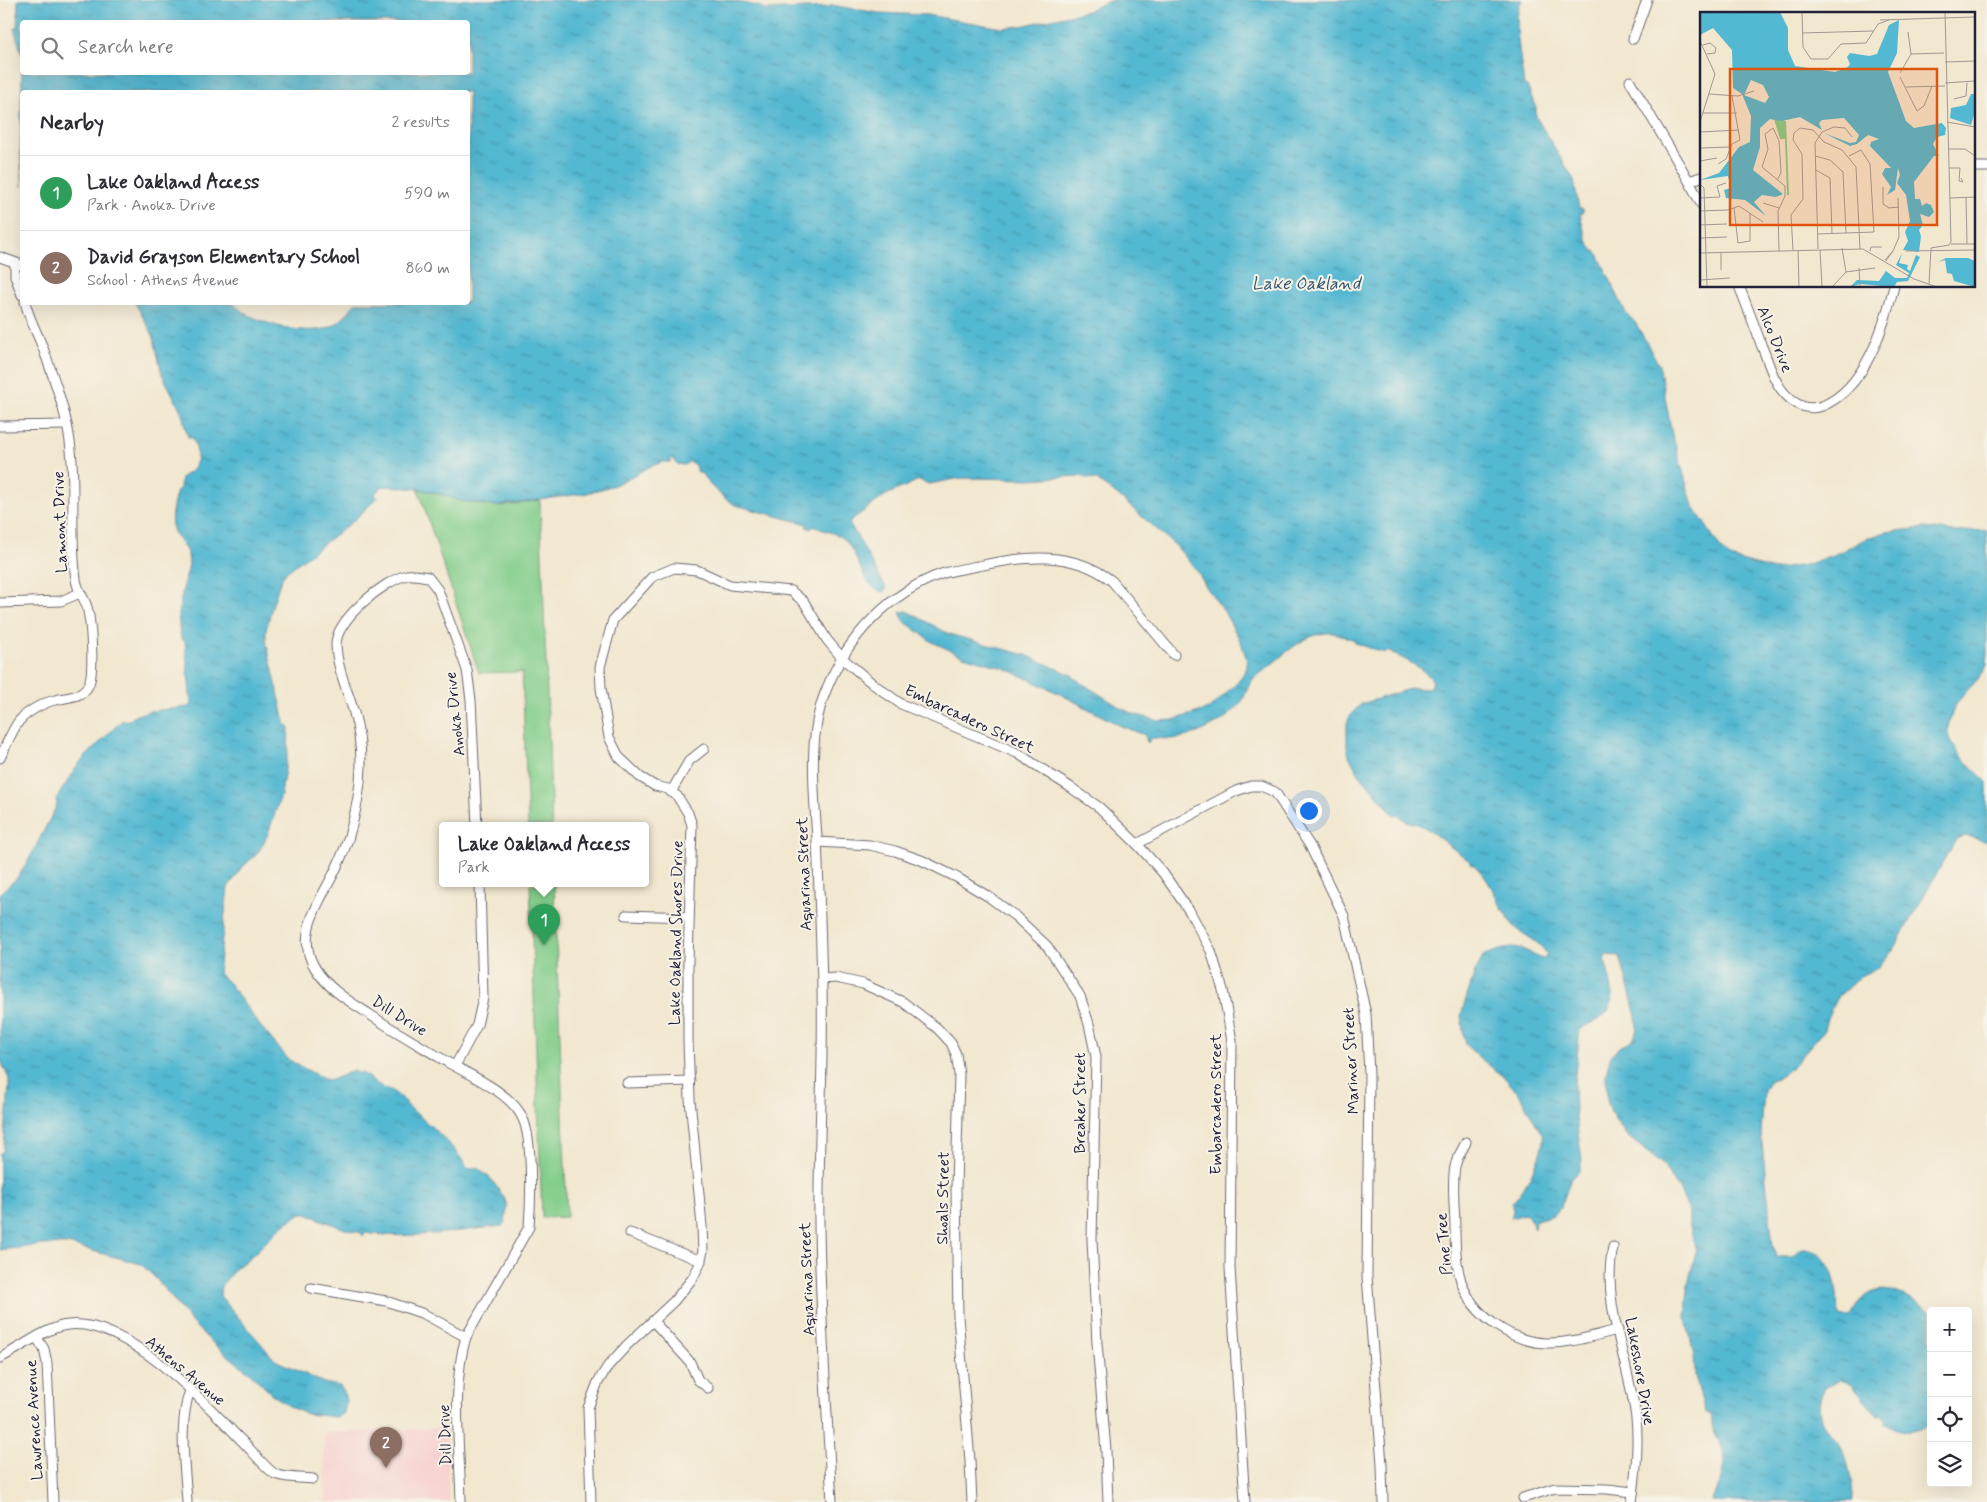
<!DOCTYPE html>
<html lang="en">
<head>
<meta charset="utf-8">
<style>
	:root { --surface:#fff; --page:#f2f2f3; --text:#2b2b33; --muted:#7c7c81; --line:#e1e1e2; --accent:#d93025 }
	body { margin:0; font-family:Mynerve,sans-serif; background:var(--page); color:var(--text) }
	.controls { position:absolute; right:15px; bottom:15px; display:grid; overflow:hidden; border-radius:5px; box-shadow:0 5px 20px #0002 }
	.controls button { width:45px; height:45px; display:grid; place-items:center; padding:0; border:0; border-bottom:1px solid var(--line); background:var(--surface); color:var(--text); font:25px sans-serif }
	.you { position:absolute; left:1308px; top:810px; width:18px; height:18px; margin:-12px; border:4px solid #fff; border-radius:50%; background:#1a73e8; box-shadow:0 0 0 8px #1a73e833 }
	.badge { display:grid; place-items:center; width:32px; height:32px; border-radius:50%; background:var(--accent); color:#fff; font-size:16px; font-weight:700 }
	.pin { position:absolute; translate:-50% -41px; filter:drop-shadow(0 1px 2px #0008) }
	.pin::after { content:''; position:absolute; top:26px; width:18px; height:15px; background:inherit; clip-path:polygon(0 0,100% 0,50% 100%) }
	.popup { position:absolute; left:439px; top:822px; width:210px; height:65px; box-sizing:border-box; display:grid; place-content:center; border-radius:5px; background:var(--surface); filter:drop-shadow(0 1px 4px #0005); font-size:16px; white-space:nowrap; color:var(--muted) }
	.popup b { font-size:19px; color:var(--text) }
	.popup::after { content:''; position:absolute; left:50%; top:100%; margin-left:-10px; border:10px solid transparent; border-top-color:var(--surface) }
	.list { margin:0; padding:0; list-style:none }
	h2 { display:flex; justify-content:space-between; align-items:center; height:65px; margin:0; padding:0 20px; font-size:21px }
	h2 small { font-size:16px; font-weight:400; color:var(--muted) }
	.list li { display:grid; grid-template-columns:32px 1fr auto; gap:15px; align-items:center; box-sizing:border-box; height:75px; padding:0 20px; border-top:1px solid var(--line) }
	.list b { display:block; font-size:19px; white-space:nowrap }
	.list p { margin:0; font-size:16px; white-space:nowrap; color:var(--muted) }
	.list em { font-size:16px; font-style:normal; color:var(--muted) }
	.icon { flex:none; width:28px; height:28px; fill:none; stroke:currentColor; stroke-width:2; stroke-linecap:round; stroke-linejoin:round }
	.map { position:relative; flex:none; width:1987px; height:1502px; overflow:hidden }
	.search { position:absolute; background:var(--surface); box-shadow:0 5px 20px #0002; left:20px; top:20px; width:450px; height:55px; display:flex; align-items:center; gap:12px; box-sizing:border-box; padding:0 18px; border-radius:5px; color:var(--muted); font-size:19px }
	.panel { position:absolute; background:var(--surface); box-shadow:0 5px 20px #0002; left:20px; top:90px; width:450px; height:215px; border-radius:5px }
	.map>svg:first-child { display:block }
	.built { fill:#f7d0cf }
	.park { fill:#82cd8a; stroke:#527862 }
	.water { fill:url(#water-ripples); stroke:#3a6d86 }
	.lines { fill:none; stroke-linecap:round; stroke-linejoin:round }
	.minor-casing { stroke:#6b676f; stroke-width:11 }
	.minor { stroke:#fff; stroke-width:9 }
	.labels { text-anchor:middle; stroke-width:4; stroke-linejoin:round; paint-order:stroke }
	.street-label { font-size:16px; fill:#22223b; stroke:#f7f3e8 }
	.water-label { font-size:18px; font-style:italic; fill:#335670; stroke:#f7f3e8 }
	.inset-road { fill:none; stroke:#9f9894; stroke-width:1 }
	.view { fill:#de560e; fill-opacity:0.15; stroke:#de560e; stroke-width:2.5 }
	.inset-edge { fill:none; stroke:#22223b; stroke-width:2.5 }
</style>
</head>
<body>
<div class="map">
<svg width="1987" height="1502" viewBox="0 0 1987 1502">
	<defs>
		<pattern id="water-ripples" width="26" height="14" patternUnits="userSpaceOnUse" patternTransform="scale(1.25)"><rect width="26" height="14" fill="#53b8d1"/><path d="M2 4q2-2 4 0t4 0M15 11q2-2 4 0t4 0" fill="none" stroke="#4495ab"/></pattern>
	</defs>
	<rect width="100%" height="100%" fill="#f7f3e8"/>
	<filter id="ink" filterUnits="userSpaceOnUse"><feTurbulence type="fractalNoise" baseFrequency=".02" numOctaves="2"/><feDisplacementMap in="SourceGraphic" scale="10" xChannelSelector="R" yChannelSelector="G"/><feConvolveMatrix kernelMatrix="1 2 1 2 8 2 1 2 1" color-interpolation-filters="sRGB"/></filter>
	<filter id="wash" filterUnits="userSpaceOnUse"><feTurbulence type="fractalNoise" baseFrequency=".0096" numOctaves="4" result="noise"/><feDisplacementMap in="SourceGraphic" scale="20" xChannelSelector="R" yChannelSelector="G"/><feGaussianBlur stdDeviation="1.12" result="paint"/><feColorMatrix in="noise" values="0 0 0 0 0 0 0 0 0 0 0 0 0 0 0 0 0 1.4 0 .05"/><feComposite in="paint" operator="in"/></filter>
	<g filter="url(#wash)">
		<rect width="100%" height="100%" fill="#f2e7cf"/>
		<polygon class="built" points="446,1428 449,1502 326,1502 323,1433"/>
		<g class="park">
			<path d="M418 489C445 494 470 505 498 506 512 506 526 502 540 500L552 826H528L522 672 479 673Z"/>
			<polygon points="530,884 554,884 567,1217 542,1218"/>
		</g>
		<path class="water" d="M18 0H727L762 7 764 10 830 7 831 5 879 13 927 15 1003 28 1021 26 1087 11 1111 0H1522C1511 16 1522 65 1524 85L1527 86 1536 108V117L1574 180 1579 209H1583V213L1580 214C1583 226 1586 247 1598 254L1626 313 1635 322 1659 365 1672 434 1693 506 1722 550 1730 558 1774 570 1805 565 1836 554 1867 538 1886 532 1925 528 1955 532 1987 530V665C1980 681 1965 690 1956 705 1952 712 1947 725 1948 734 1950 747 1977 773 1987 782V842L1966 836 1957 838 1893 950 1877 968 1860 976 1836 999 1827 1018 1824 1030 1792 1067 1777 1078 1770 1080 1764 1091 1761 1134 1773 1246 1776 1257H1793L1802 1249C1826 1249 1835 1273 1837 1294 1838 1303 1836 1311 1842 1317H1850C1855 1310 1856 1304 1863 1298 1884 1279 1912 1299 1931 1312V1423C1914 1435 1901 1433 1884 1422L1887 1420 1881 1415 1879 1417 1875 1413 1851 1384 1840 1379C1836 1382 1827 1385 1824 1390 1818 1398 1818 1415 1823 1424 1827 1432 1835 1437 1840 1445 1849 1462 1853 1483 1853 1502H1712C1718 1488 1727 1467 1723 1452 1721 1441 1710 1429 1712 1418L1709 1413H1705L1695 1376 1694 1355 1686 1318 1688 1284 1696 1251 1689 1223V1211L1679 1189 1662 1164 1626 1135 1611 1113 1607 1100 1606 1074 1610 1057 1618 1048 1634 1039 1637 1028 1636 1016 1620 956 1605 955C1606 977 1623 1000 1601 1018 1595 1023 1586 1024 1580 1030L1574 1083 1575 1111 1582 1160 1579 1171 1570 1181 1561 1207 1554 1215 1536 1220 1535 1229 1528 1216 1524 1214 1511 1218 1513 1211 1512 1202C1523 1196 1546 1148 1543 1136L1521 1097 1507 1080 1475 1054 1466 1044 1464 1036 1461 1016 1464 1005 1475 972 1484 955C1499 950 1514 944 1529 952 1534 955 1537 958 1544 959L1547 955C1540 940 1524 937 1513 925 1498 908 1494 883 1476 867 1466 857 1454 850 1443 841 1436 836 1431 831 1424 827 1412 820 1408 826 1398 814L1395 815 1393 814 1357 771 1349 756 1347 747V723L1351 714 1361 704 1412 688 1427 689 1431 686 1433 681C1423 667 1402 658 1387 651L1385 653 1355 643V640C1348 638 1340 634 1333 633 1303 630 1277 663 1255 677 1248 684 1247 692 1242 701 1230 719 1202 734 1179 738 1170 740 1160 738 1151 738L1149 742H1147L1145 735 1123 727 1058 693 1004 668 963 656 932 642 904 621 900 612 907 611 949 634 1026 655 1072 675 1074 678 1123 709 1137 715 1160 721 1173 720 1209 709 1237 683 1247 668V660L1241 642 1223 610 1207 588 1197 571 1176 546 1117 495 1097 480 1079 476 1029 479 961 478 929 484 919 480 886 495 849 522 886 588 885 592C862 592 858 548 842 538 834 532 821 530 812 526L811 529 806 527 807 524 735 505 723 497 709 484 702 474 698 472 694 464 689 462 684 465 677 464 673 458H671V462H663L651 466 615 485 587 493 498 506 460 501 441 494 419 489 383 486 375 494 377 498 352 522 285 573 280 582 272 607 266 630V641L286 726H289L288 750 281 795 268 834 258 853 240 869 238 874 228 887 218 973 229 983 261 1027 289 1060 324 1079 331 1080 353 1071 360 1074 361 1072 383 1088 391 1090 406 1102V1104C427 1124 453 1142 467 1168L472 1169 477 1167 491 1179 504 1197 507 1206 505 1223 502 1226C457 1231 410 1240 365 1233L364 1235H362V1233L345 1229 304 1213 298 1215 282 1226 256 1252 235 1269 221 1286 220 1296 275 1360 324 1383 340 1386 344 1392 346 1402 344 1413 336 1417 307 1414 292 1408 269 1392 249 1372 217 1347 193 1324 158 1281 141 1264 67 1244 43 1245 0 1250V1153L3 1152 4 1145 9 1086V1079L0 1059V893L16 879 26 865 57 805 56 799 80 762 121 721 130 720 134 716 149 711 188 707 191 705 185 641 182 640C175 619 181 601 185 579 187 574 188 569 189 564 189 546 178 544 173 529 169 518 174 502 177 491L180 488 181 478C185 475 189 473 192 470 200 463 197 446 192 437H188L181 411 162 374 153 335 135 303H233C250 323 311 339 334 325 344 319 349 311 355 303L468 302V92H22V187L20 149 22 72H468V22H22V55L15 31V28L17 27Z"/>
	</g>
	<g filter="url(#ink)">
		<g class="lines">
			<g class="minor-casing">
				<g id="minor">
					<polyline points="1633,39 1647,0"/>
					<polyline points="1630,81 1689,181 1701,204"/>
					<polyline points="1973,167 1987,167"/>
					<polyline points="1689,181 1701,177"/>
					<polyline points="0,257 22,265"/>
					<polyline points="15,263 15,276 22,295"/>
					<path d="M1739 286C1747 306 1755 327 1762 347 1769 363 1773 381 1785 394 1795 405 1808 411 1822 406 1865 389 1884 327 1894 286"/>
					<polyline points="0,426 67,425"/>
					<polyline points="0,603 61,601 80,593"/>
					<path d="M0 758C6 746 11 732 19 721 27 712 42 703 55 700 66 697 82 698 88 686 95 674 91 621 87 607 84 597 77 590 76 579 69 532 77 483 69 435 64 406 53 376 43 348 37 333 29 318 25 302"/>
					<polyline points="671,792 689,761 704,749"/>
					<polyline points="817,842 870,845 895,851 921,860 956,877 989,897 1015,916 1047,946 1080,996 1089,1024 1096,1057 1092,1239 1097,1343 1106,1451 1108,1502"/>
					<polyline points="1137,844 1236,791 1251,786 1261,786 1275,792 1310,846 1344,916 1366,1014 1369,1074 1367,1276 1382,1464 1383,1502"/>
					<polyline points="626,915 689,917"/>
					<polyline points="822,979 836,978 863,984 903,1002 937,1028 951,1043 956,1054 959,1074 956,1189 958,1316 970,1461 972,1502"/>
					<polyline points="455,1066 477,1025 483,998 480,884"/>
					<polyline points="627,1083 690,1081"/>
					<path d="M1466 1142C1463 1149 1458 1156 1456 1163 1451 1178 1455 1211 1455 1228 1455 1245 1456 1265 1461 1281 1472 1315 1511 1342 1546 1343 1570 1344 1595 1335 1618 1330"/>
					<polyline points="630,1233 701,1261"/>
					<path d="M1613 1247C1601 1303 1629 1362 1636 1418 1639 1446 1636 1474 1632 1502"/>
					<polyline points="311,1288 386,1301 424,1314 466,1337"/>
					<polyline points="653,1321 690,1362 698,1380 708,1388"/>
					<polyline points="37,1338 44,1349 47,1363 53,1502"/>
					<path d="M0 1358C21 1348 46 1327 68 1325 125 1318 203 1400 240 1439 248 1446 267 1470 275 1474 283 1478 303 1478 313 1479"/>
					<polyline points="1523,1498 1555,1488 1607,1489 1633,1492"/>
					<path d="M187 1502C185 1466 178 1425 190 1390"/>
					<path d="M461 1502C460 1451 451 1386 466 1337L529 1227C531 1201 533 1141 523 1119 513 1094 470 1075 447 1062 421 1046 394 1031 369 1014 349 1001 328 989 315 968 295 936 318 904 333 875 341 859 348 842 352 825 362 787 365 751 354 713 348 691 337 669 336 645 335 620 385 580 407 575 413 574 422 576 428 577L438 590 467 670 471 700 477 826"/>
					<polyline points="591,1502 588,1408 598,1382 608,1366 627,1345 674,1301 692,1279 699,1266 703,1251 702,1226 690,1099 688,1040 688,961 692,825 688,813 677,796 668,789 655,786 640,777 619,757 609,737 601,688 600,667 613,620 652,577 674,568 697,570 730,585 791,591 804,602 827,640 842,658 873,684 901,704 1017,753 1070,787 1100,808 1137,844 1163,873 1190,912 1211,951 1223,990 1232,1041 1230,1268 1245,1502"/>
					<path d="M832 1502C827 1409 820 1316 819 1223 818 1145 824 1067 822 989 821 939 819 888 817 838 814 790 807 734 827 688 848 636 890 592 944 573 955 570 967 568 978 566 1024 556 1073 550 1112 581L1174 655"/>
				</g>
			</g>
			<use href="#minor" class="minor"/>
		</g>
	</g>
	<g class="labels">
		<g class="street-label">
			<text transform="translate(1776 339) rotate(68)" y="6">Alco Drive</text>
			<text transform="translate(59 522) rotate(-92)" y="6">Lamont Drive</text>
			<text transform="translate(454 714) rotate(-96)" y="6">Anoka Drive</text>
			<text transform="translate(970 718) rotate(25)" y="6">Embarcadero Street</text>
			<text transform="translate(803 874) rotate(-92)" y="6">Aquarina Street</text>
			<text transform="translate(675 933) rotate(-89)" y="6">Lake Oakland Shores Drive</text>
			<text transform="translate(400 1015) rotate(32)" y="6">Dill Drive</text>
			<text transform="translate(1350 1061) rotate(-93)" y="6">Mariner Street</text>
			<text transform="translate(1079 1103) rotate(-90)" y="6">Breaker Street</text>
			<text transform="translate(1215 1104) rotate(-90)" y="6">Embarcadero Street</text>
			<text transform="translate(942 1198) rotate(-89)" y="6">Shoals Street</text>
			<text transform="translate(1443 1244) rotate(-95)" y="6">Pine Tree</text>
			<text transform="translate(806 1279) rotate(-92)" y="6">Aquarina Street</text>
			<text transform="translate(186 1370) rotate(40)" y="6">Athens Avenue</text>
			<text transform="translate(1641 1371) rotate(80)" y="6">Lakeshore Drive</text>
			<text transform="translate(33 1420) rotate(-93)" y="6">Lawrence Avenue</text>
			<text transform="translate(444 1435) rotate(-92)" y="6">Dill Drive</text>
		</g>
		<g class="water-label">
			<text x="1306" y="289">Lake Oakland</text>
		</g>
	</g>
	<g transform="translate(1700 12)">
		<rect width="275" height="275" fill="#f2e7cf"/>
		<path d="M74 107 86 109 89 183H87L85 127H80Z" fill="#82cd8a"/>
		<path d="M0 0H80L88 16V38L95 54 135 60 148 55 150 52 147 45 150 41 169 44 177 42 189 13 199 8 197 41 188 60 206 109 214 116 242 111 246 116 245 123 237 125 233 132 239 144H234L214 170 215 187H220L222 194 226 191 231 193 234 200 229 205 220 202 223 213 219 218 221 224 219 240 203 238 208 229 205 220 210 209 206 183 197 171 200 163 198 156 195 178 187 183 191 175 182 162 185 156H191L170 134 171 130 179 127 168 123 157 132 150 134 124 121 150 131 156 130 159 123 144 106 122 108 119 111 122 118 100 105 82 109 70 107 60 116V135L53 158 83 182 76 185 62 183 54 190 66 204 45 188 26 186 24 178 31 176 28 164 0 168 19 161 39 135 50 130 51 104 42 82 33 76 32 38 13 16 0 23ZM51 68 63 73 69 85 65 91 44 83ZM271 82H275V99L271 113 250 106 251 96 266 93ZM202 241 199 251 208 253 207 257 210 259 216 243 220 245 208 269 197 270 194 275 160 272 150 275 157 268 179 269 186 259 195 266H207L209 261 196 253ZM246 246H268L275 249V275L254 269 252 262 247 261 245 248 238 250Z" fill="#53b8d1" fill-rule="evenodd"/>
		<path class="inset-road" d="M102 0 103 35 111 47H128L141 32 166 31 178 12 189 8M180 8 275 5M208 20 211 42M102 21 173 19M0 29 15 62 0 110M3 33 10 31 16 36 15 41 7 42M211 42 244 41M245 50 275 49M200 61 211 42M200 65 217 99 224 94 232 74M245 71 275 69M206 75 245 74M9 82 38 84 54 79M254 87 266 84 267 71M3 101H37M247 110 275 115M0 120 39 118M0 136 31 135M248 137H265L275 144M115 144 130 148 143 160 146 221M0 149 17 146M18 152 26 147 32 132 40 128 32 84M249 156H260L259 169 263 170 261 166M116 158 130 166 132 221M78 167 81 160 79 129 73 116 65 122 68 137 62 155 85 174V184L78 199 79 239M0 172 4 176 7 275M183 175V192L189 196 199 195M266 185 267 232M0 186 20 185 17 174 26 171M250 186 275 185M63 191 79 196M34 196 38 231 50 229V201M0 199 28 198 39 194 63 210M0 213 27 212M117 222 174 220 170 152 161 138 149 144M0 226 27 225M251 232H275M142 236 146 260M118 237 115 131 122 120 134 115 145 116 152 125M93 238 91 203 103 187 102 142 93 128 94 121 100 116 113 118 124 130 142 138 156 155 160 237M98 238 99 275M120 238 122 275M170 239 171 235H182M193 239 199 225 198 186M206 239 275 238M21 240V258M0 241 163 237 214 267 237 275M185 248 193 239 186 249M159 256 160 275M0 268 30 266M229 272 231 236 249 233 251 230 245 0M132 275 146 260 175 256"/>
		<path class="view" d="M30 57H237V213H30Z"/>
		<rect width="275" height="275" class="inset-edge"/>
	</g>
</svg>
<div class="controls">
<button>+</button>
<button>−</button>
<button><svg class="icon" aria-label="locate" viewBox="0 0 24 24"><circle cx="12" cy="12" r="6"/><path d="M12 2v4M12 18v4M2 12h4M18 12h4"/></svg></button>
<button><svg class="icon" aria-label="layers" viewBox="0 0 24 24"><path d="M12 4l9 5-9 5-9-5zM3 14l9 5 9-5"/></svg></button>
</div>
<div class="you"></div>
<div class="pin badge" style="left:544px;top:945px;background:#2e9e5b">1</div>
<div class="popup"><b>Lake Oakland Access</b>Park</div>
<div class="pin badge" style="left:386px;top:1468px;background:#8d6e63">2</div>
<div class="search"><svg class="icon" aria-label="search" viewBox="0 0 24 24"><circle cx="10" cy="10" r="6"/><path d="M15 15l6 6"/></svg>Search here</div>
<section class="panel">
<h2>Nearby<small>2 results</small></h2>
<ul class="list">
<li><span class="badge" style="background:#2e9e5b">1</span><div><b>Lake Oakland Access</b><p>Park · Anoka Drive</p></div><em>590 m</em></li>
<li><span class="badge" style="background:#8d6e63">2</span><div><b>David Grayson Elementary School</b><p>School · Athens Avenue</p></div><em>860 m</em></li>
</ul>
</section>
</div>
</body>
</html>
